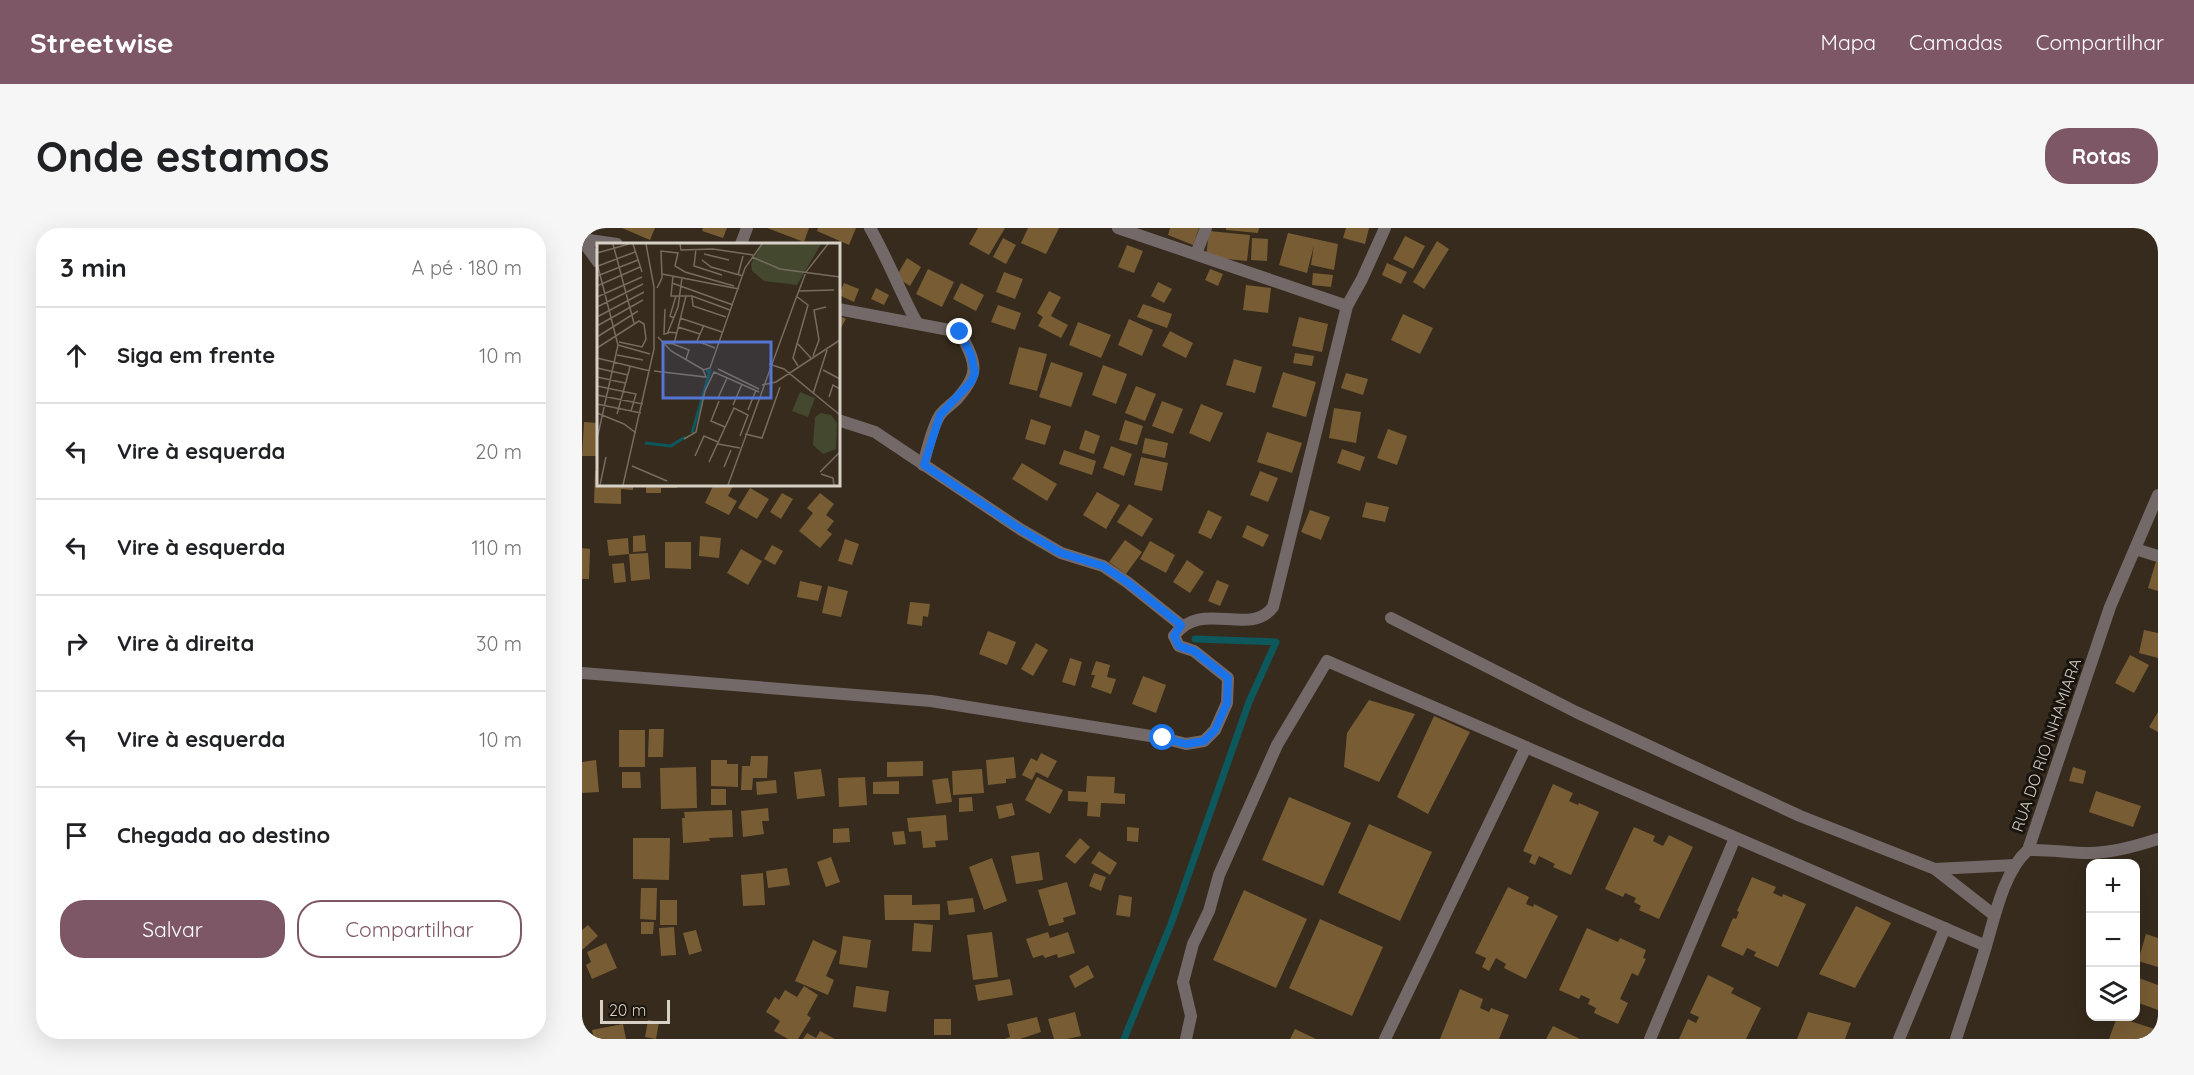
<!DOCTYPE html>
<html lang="pt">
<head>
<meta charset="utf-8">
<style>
	:root { --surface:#fff; --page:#f6f6f6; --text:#202124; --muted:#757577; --line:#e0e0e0; --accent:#7e5766 }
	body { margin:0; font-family:Quicksand,sans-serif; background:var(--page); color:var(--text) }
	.controls { position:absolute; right:18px; bottom:18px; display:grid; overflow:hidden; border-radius:12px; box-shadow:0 6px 24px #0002 }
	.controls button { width:54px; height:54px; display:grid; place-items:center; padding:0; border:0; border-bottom:2px solid var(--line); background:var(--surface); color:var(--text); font:30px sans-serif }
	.scale { position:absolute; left:18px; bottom:15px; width:70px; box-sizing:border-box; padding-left:6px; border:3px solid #d7d0c7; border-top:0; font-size:16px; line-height:21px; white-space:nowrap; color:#d7d0c7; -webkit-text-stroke:4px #19150e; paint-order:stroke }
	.stop { position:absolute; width:18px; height:18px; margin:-14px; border:4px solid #1a73e8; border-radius:50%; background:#fff }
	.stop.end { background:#1a73e8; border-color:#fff; box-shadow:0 2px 6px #0008 }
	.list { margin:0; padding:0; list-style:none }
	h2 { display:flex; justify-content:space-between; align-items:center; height:78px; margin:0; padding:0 24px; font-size:26px }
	h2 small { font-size:20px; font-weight:400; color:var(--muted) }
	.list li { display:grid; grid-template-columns:39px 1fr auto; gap:18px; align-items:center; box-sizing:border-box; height:96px; padding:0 24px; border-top:2px solid var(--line) }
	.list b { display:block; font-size:22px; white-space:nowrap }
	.list em { font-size:20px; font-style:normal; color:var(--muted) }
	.actions { display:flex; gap:12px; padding:18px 24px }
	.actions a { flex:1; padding:14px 0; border:2px solid var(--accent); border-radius:24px; text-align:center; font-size:21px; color:var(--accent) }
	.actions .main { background:var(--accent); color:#fff }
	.icon { flex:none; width:33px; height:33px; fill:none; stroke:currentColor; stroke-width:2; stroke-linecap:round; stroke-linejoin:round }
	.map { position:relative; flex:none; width:1576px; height:811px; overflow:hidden; border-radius:24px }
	header { display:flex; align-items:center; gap:36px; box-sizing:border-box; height:84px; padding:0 30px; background:var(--accent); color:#fff }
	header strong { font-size:28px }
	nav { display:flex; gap:33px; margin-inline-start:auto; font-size:21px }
	.intro { display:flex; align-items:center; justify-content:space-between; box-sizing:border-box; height:144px; padding:0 36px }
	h1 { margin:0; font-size:42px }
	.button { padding:15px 27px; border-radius:24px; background:var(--accent); color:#fff; font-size:21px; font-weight:700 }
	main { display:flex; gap:36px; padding:0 36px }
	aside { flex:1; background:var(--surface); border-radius:24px; box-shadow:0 6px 24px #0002 }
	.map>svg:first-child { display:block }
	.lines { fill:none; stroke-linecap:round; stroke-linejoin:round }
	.stream { stroke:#0d585c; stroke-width:7 }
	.building { fill:#785d34 }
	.minor { stroke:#746969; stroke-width:12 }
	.route { stroke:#1a73e8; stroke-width:8 }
	.labels { text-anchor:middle; stroke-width:6; stroke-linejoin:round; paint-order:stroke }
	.street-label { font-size:16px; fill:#d7d0c7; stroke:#19150e }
	.inset-river { fill:none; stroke:#0d585c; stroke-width:3 }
	.inset-road { fill:none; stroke:#766d60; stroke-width:1.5 }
	.view { fill:#5575d3; fill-opacity:0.15; stroke:#5575d3; stroke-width:3 }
	.inset-edge { fill:none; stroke:#d7d0c7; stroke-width:3 }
</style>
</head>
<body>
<header>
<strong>Streetwise</strong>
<nav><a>Mapa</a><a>Camadas</a><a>Compartilhar</a></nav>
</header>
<div class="intro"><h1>Onde estamos</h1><a class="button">Rotas</a></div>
<main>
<aside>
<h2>3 min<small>A pé · 180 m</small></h2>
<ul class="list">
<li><svg class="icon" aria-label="ahead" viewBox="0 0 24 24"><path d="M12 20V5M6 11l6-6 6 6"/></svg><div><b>Siga em frente</b></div><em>10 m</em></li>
<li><svg class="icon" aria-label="left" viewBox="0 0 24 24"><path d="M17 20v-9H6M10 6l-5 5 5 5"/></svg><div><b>Vire à esquerda</b></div><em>20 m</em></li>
<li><svg class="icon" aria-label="left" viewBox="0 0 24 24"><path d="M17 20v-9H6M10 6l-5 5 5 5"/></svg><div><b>Vire à esquerda</b></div><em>110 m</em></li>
<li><svg class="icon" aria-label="right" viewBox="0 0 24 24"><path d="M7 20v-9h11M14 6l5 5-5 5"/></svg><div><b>Vire à direita</b></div><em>30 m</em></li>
<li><svg class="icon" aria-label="left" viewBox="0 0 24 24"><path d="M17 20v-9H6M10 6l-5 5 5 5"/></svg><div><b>Vire à esquerda</b></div><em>10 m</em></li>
<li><svg class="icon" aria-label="arrive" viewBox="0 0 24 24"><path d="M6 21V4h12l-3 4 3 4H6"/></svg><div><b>Chegada ao destino</b></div></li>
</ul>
<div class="actions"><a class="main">Salvar</a><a>Compartilhar</a></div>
</aside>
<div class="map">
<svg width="1576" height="811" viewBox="0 0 1576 811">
	<rect width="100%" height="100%" fill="#362b1c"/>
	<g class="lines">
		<polyline class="stream" points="542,811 589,696 667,474 694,414 613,411"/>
	</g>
	<g class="building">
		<polygon points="40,0 73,0 68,12"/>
		<polygon points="121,0 145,0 141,10 120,3"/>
		<polygon points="185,0 227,0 222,14"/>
		<polygon points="236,0 274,0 267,17 235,3"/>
		<polygon points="396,0 423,0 407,27 387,16"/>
		<polygon points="446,0 477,0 464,26 439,15"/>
		<polygon points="588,0 617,0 611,17 586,7"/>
		<polygon points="644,0 677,0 676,5 644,2"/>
		<polygon points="764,0 787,0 783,16 761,10"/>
		<polygon points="627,3 668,7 665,33 624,29"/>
		<polygon points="706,5 756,16 752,42 729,37 732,17 725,45 697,37"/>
		<polygon points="823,8 843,18 831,41 811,31"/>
		<polygon points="421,10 434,17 424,36 411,29"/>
		<polygon points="670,10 686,11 685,33 669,32"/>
		<polygon points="855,13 867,21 842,61 831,54"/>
		<polygon points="545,17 561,23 552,45 536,39"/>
		<polygon points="325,30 339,39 328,58 314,49"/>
		<polygon points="805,35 825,44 819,56 800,47"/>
		<polygon points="346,41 372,54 360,79 334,66"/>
		<polygon points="628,41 641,46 636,58 623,52"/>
		<polygon points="422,44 441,51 433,71 414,64"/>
		<polygon points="731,45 751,47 749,59 730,57"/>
		<polygon points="576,54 590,61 582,75 569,68"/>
		<polygon points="262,55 277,61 272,74 257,67"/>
		<polygon points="379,55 402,67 394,83 371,71"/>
		<polygon points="664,57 689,60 686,85 661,82"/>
		<polygon points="294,60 307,67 302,77 289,71"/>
		<polygon points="467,63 479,69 469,88 486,97 479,110 456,98 461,89 455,85"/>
		<polygon points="561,76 590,86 585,100 555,89"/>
		<polygon points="416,77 439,85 433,102 409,94"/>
		<polygon points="821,86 851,100 838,126 809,112"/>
		<polygon points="256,87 264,91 256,105"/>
		<polygon points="717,89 746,96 740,124 710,118"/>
		<polygon points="547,91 571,102 560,128 536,117"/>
		<polygon points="496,94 529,107 519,130 487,117"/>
		<polygon points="588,103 611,115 604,130 580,118"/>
		<polygon points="437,119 465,126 455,163 427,156"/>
		<polygon points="713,125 732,128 730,138 711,135"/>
		<polygon points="652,131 680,139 673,165 644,157"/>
		<polygon points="469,134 501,145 489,179 457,169"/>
		<polygon points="521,137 545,146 534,176 510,167"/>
		<polygon points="701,144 734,154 724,189 690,179"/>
		<polygon points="764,145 786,151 781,167 759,160"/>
		<polygon points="554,158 574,166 563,193 543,185"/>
		<polygon points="580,173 601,181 591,206 570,198"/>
		<polygon points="619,176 641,185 628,214 607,205"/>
		<polygon points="752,180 779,184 774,215 747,210"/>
		<polygon points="449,191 469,198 463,217 443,211"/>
		<polygon points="543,192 561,198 555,217 537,212"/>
		<polygon points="2,194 16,195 16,228 0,228"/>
		<polygon points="806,201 825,208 815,237 795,230"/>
		<polygon points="503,202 518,208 512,226 497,221"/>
		<polygon points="685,204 720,215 710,245 675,234"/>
		<polygon points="563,210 586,215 583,230 560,225"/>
		<polygon points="529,218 550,226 542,248 521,240"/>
		<polygon points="760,221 783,229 778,243 755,235"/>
		<polygon points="482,222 514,233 510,247 477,236"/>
		<polygon points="559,229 586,235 580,263 552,257"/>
		<polygon points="440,235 475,256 465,273 430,251"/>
		<polygon points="13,243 16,243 16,256 51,256 51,262 39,261 39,276 12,275"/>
		<polygon points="678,243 696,250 686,274 668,267"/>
		<polygon points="64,256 95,256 95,260 79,260 79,265 64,265"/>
		<polygon points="132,256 151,258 146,268 155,273 147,287 123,275"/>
		<polygon points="168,260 187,271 175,291 156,280"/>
		<polygon points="515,264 538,277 524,301 501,287"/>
		<polygon points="200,265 211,271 199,291 188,284"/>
		<polygon points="238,265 252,276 244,287 252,293 245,302 250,306 238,320 217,303 231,285 225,280"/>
		<polygon points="784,274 807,279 803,294 780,289"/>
		<polygon points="547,276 571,291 560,309 535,294"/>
		<polygon points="626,282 640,289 629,311 616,305"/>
		<polygon points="728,282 748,289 739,312 719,304"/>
		<polygon points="665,297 687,307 681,319 660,309"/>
		<polygon points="63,307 64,323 51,324 51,308"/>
		<polygon points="118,308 139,310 137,330 117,328"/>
		<polygon points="46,310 47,326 27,328 25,312"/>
		<polygon points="263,311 277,316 270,337 256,333"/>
		<polygon points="543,312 560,324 544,346 527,334"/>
		<polygon points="568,313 593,327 584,345 558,331"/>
		<polygon points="83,314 109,314 109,341 83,340"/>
		<polygon points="190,317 201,323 193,337 182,331"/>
		<polygon points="0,320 8,321 7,351 0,351"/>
		<polygon points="159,321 180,333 166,357 145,345"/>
		<polygon points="66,325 68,351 49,353 47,326"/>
		<polygon points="1575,330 1576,330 1576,363 1566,360"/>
		<polygon points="605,332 622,344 608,365 591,354"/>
		<polygon points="42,335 44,354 32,355 30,336"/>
		<polygon points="635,352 647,357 638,378 626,373"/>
		<polygon points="218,353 240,358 236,373 215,369"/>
		<polygon points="246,358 266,363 259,389 240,385"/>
		<polygon points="328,374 348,376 346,389 341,388 340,398 325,396"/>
		<polygon points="1562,402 1576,405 1576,430 1557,425"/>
		<polygon points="406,403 434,414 425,437 397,426"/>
		<polygon points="454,415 466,422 451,448 439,441"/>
		<polygon points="1548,427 1567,437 1552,465 1533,455"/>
		<polygon points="488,430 500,434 493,458 480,454"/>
		<polygon points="514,433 528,437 525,449 534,451 529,466 509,459 513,447 509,447"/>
		<polygon points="561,448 584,457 574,485 550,476"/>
		<polygon points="787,472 833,486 797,554 762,539 765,505"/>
		<polygon points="1576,484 1576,504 1567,499"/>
		<polygon points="852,488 888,504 846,586 815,569"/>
		<polygon points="67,501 82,501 81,529 66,529"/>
		<rect x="37" y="502" width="26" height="37"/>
		<polygon points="459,525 475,533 466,550 454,544 450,552 440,547 449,530 455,533"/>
		<polygon points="169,528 186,528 185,550 171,550 170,562 159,562 160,538 168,538"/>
		<polygon points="432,529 434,550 424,551 424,555 406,557 404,532"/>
		<polygon points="14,532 17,564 0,565 0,534"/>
		<polygon points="129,532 145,532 145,536 156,536 156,559 129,558"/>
		<polygon points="341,533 341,548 305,549 305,534"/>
		<polygon points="114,539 115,580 79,581 78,540"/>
		<polygon points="1491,539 1504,543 1501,556 1487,553"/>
		<polygon points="239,541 243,568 215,571 212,544"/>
		<polygon points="400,541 402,565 371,567 370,543"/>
		<polygon points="40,544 58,544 59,560 40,560"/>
		<polygon points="505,548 533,549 532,565 543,566 543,576 519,575 518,589 505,588 506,574 486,573 486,563 504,564"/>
		<polygon points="283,549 285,577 257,579 256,550"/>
		<polygon points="455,549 481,562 468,586 443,572"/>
		<polygon points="366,550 370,574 354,576 350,552"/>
		<polygon points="194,552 195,565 175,567 174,554"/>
		<polygon points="317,553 317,566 291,566 291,554"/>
		<polygon points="971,556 991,565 987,573 996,577 997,575 1017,584 989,647 971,639 973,636 957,628 953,637 947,634 950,627 941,623"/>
		<rect x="129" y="561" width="15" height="16"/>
		<polygon points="1514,563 1559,578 1551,599 1507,584"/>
		<polygon points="390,569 391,583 377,584 377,570"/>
		<polygon points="707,569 769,595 741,658 680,632"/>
		<polygon points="430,575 433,587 417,591 414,578"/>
		<polygon points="186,580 187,593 180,593 182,606 161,609 159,583"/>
		<polygon points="150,582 151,609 127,610 128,613 101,615 100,590 103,590 102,584"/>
		<polygon points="364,587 366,612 353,613 354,619 341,620 339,603 327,604 325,590"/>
		<polygon points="787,596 850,624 818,693 756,665"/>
		<polygon points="545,599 557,600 556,614 545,613"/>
		<polygon points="1052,599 1073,608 1071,613 1081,618 1087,607 1111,619 1077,691 1057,682 1059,678 1052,674 1054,670 1043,665 1041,669 1023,661"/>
		<polygon points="267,600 268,614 251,615 251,601"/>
		<polygon points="322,603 324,616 312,617 310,604"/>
		<polygon points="51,610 88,610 87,652 51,651"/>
		<polygon points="498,610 508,619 493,636 483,628"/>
		<polygon points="517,623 535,635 528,647 509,635"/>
		<polygon points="457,624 461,652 434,656 429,628"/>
		<polygon points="249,629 258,654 244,659 235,634"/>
		<polygon points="410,630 425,673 402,682 387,639"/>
		<polygon points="205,640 208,657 186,660 184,643"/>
		<polygon points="181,645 183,677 161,678 159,647"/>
		<polygon points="512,645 524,649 519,663 507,658"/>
		<polygon points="1170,649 1194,659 1191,665 1200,669 1201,666 1224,676 1196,739 1172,728 1174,724 1165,720 1161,728 1139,718 1151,690 1154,691 1157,684 1155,683"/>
		<polygon points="485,654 494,686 481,690 482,694 467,698 456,662"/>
		<polygon points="926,659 947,669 944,676 951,679 952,676 976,688 944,751 922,740 924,736 914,730 907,743 900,739 904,730 893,725"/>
		<polygon points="59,660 75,660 74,692 58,691"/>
		<polygon points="662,662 725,691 694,760 631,732"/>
		<polygon points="302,667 330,667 330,677 358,676 358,692 303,692"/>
		<polygon points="537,667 550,669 548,689 534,687"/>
		<polygon points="391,670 393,684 367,687 365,673"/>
		<rect x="78" y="672" width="17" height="25"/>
		<polygon points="1274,678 1309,695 1273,760 1237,746"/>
		<polygon points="738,691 801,719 770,788 707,760"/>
		<polygon points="59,694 72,694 71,706 59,706"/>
		<polygon points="332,695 351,697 349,724 330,723"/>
		<polygon points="6,697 16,708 0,722 0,702"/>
		<polygon points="92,699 94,727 79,728 77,700"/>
		<polygon points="1005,700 1036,714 1038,710 1064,722 1061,730 1064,731 1056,748 1050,745 1038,771 1046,775 1036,796 1012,785 1014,780 1006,776 1008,771 999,767 997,771 977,762"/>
		<polygon points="114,702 120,723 107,727 101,705"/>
		<polygon points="410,704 416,749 391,752 385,707"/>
		<polygon points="466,704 468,710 486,704 493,725 476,730 475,726 463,730 461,727 451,730 444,711"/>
		<polygon points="1564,706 1576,710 1576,739 1556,733"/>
		<polygon points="261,708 289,712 285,740 257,736"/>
		<polygon points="231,712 255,723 244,748 252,752 246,767 213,753"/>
		<polygon points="24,715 35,740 10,751 4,737 9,734 5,724"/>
		<polygon points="506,737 512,749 493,760 487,748"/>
		<polygon points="1126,747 1152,760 1149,765 1179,780 1164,811 1097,811 1106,791 1114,795 1117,789 1108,785"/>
		<polygon points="1554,749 1576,757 1576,782 1554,774"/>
		<polygon points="428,751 431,767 396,773 393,757"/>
		<polygon points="222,758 236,767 225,787 229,790 216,811 206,811 192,803 198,793 184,784 193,769 197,772 203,762 215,769"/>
		<polygon points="274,758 307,763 304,784 271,779"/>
		<polygon points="878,761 901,771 898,780 907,784 909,780 927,787 917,811 858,811"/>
		<polygon points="493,784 499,808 485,811 472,811 466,791"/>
		<polygon points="1226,784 1269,795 1263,811 1215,811"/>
		<polygon points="455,789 459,804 438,811 422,811 428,809 425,796"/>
		<polygon points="1535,789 1576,802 1576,811 1527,811"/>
		<rect x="352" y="791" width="17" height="16"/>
		<polygon points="66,792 77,794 74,811 63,809"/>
		<polygon points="41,796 44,811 12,811 10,802"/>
		<polygon points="971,798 998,811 964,811"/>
		<polygon points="713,801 734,811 708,811"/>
		<polygon points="238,803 253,811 221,811 225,805 234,810"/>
	</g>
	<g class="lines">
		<g class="minor">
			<path d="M288 0C306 31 318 64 335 95"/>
			<polyline points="536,0 765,78"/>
			<polyline points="0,11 35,16"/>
			<polyline points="0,12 16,34"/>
			<polyline points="159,16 165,0"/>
			<polyline points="614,26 624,0"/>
			<path d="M256 81 378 104C393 135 400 143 375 171 370 176 362 181 358 187 350 199 345 223 341 237"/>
			<polyline points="256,192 293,204 438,301 479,325 521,338 545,354 599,397"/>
			<polyline points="1553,321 1576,328"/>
			<polyline points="809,390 994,484 1218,588 1353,641 1412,687"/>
			<path d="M0 445 349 473 581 510 604 516 622 513 633 502 645 475 646 450 612 423 597 418 592 408C618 370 668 410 691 379L765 78 780 51 803 0"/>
			<path d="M1446 622C1467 621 1487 625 1507 625 1530 625 1555 618 1576 611"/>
			<polyline points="1353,641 1433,637"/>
			<polyline points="604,811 609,788 601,754 611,716 627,683 637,647 695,517 745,433 1404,718"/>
			<polyline points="803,811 944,519"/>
			<polyline points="1068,811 1153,610"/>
			<polyline points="1317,811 1363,700"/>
			<path d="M1374 811C1384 780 1395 749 1404 718 1413 688 1422 643 1446 622L1528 379 1576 267"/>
		</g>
	</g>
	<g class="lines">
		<polyline class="route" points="378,104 389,127 393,145 389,154 358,187 342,237 438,301 479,325 521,338 545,354 599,397 592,408 597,418 612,423 646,450 645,475 633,502 622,513 604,516 581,510"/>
	</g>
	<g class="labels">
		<g class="street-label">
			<text transform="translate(1464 517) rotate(-71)" y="6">RUA DO RIO INHAMIARA</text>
		</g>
	</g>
	<g transform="translate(15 15)">
		<rect width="243" height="243" fill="#362b1c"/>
		<path d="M165 1H224L200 42 167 38 155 28 154 21ZM203 149 218 155 211 174 195 168ZM224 170 234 172 240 180 239 206 226 211 216 202 218 174Z" fill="#43482e"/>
		<path class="inset-river" d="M95 190 113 128H109M48 200 74 203 88 194"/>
		<path class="inset-road" d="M16 1 37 80M36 1 45 29M83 1 84 7 116 6 156 12M99 6 97 23 125 32M0 10 32 1M107 11 132 17M155 14 183 26 243 34M105 17 114 24 146 33M0 20 21 102 0 196M1 23 38 9M65 31 142 46M141 32 146 13M0 33 41 17M76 33 74 53H95L133 67M75 40 136 62M0 43 43 24M60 45 65 35 64 8 81 10 78 23 88 29 137 43M202 48 237 47M95 53 96 63 129 74M199 53 211 62 196 115 201 123M0 54 45 34M0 64 46 41M68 66 67 91 72 90M0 74 47 49M77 75 73 73 79 53M83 75 125 89M107 82 100 98 118 105M0 83 46 57M81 84 103 91M80 90 71 89 81 64 85 35M0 94 41 68M61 94 74 108 107 127M66 100 77 101 89 53M76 101 92 107 89 116M201 101 214 115M21 102 53 111M0 105 42 78 47 81 49 96 45 104 22 99M20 112 46 117M216 113 222 97 217 67 229 64M0 115 53 128M172 121 187 126 243 172M0 125 31 132M121 126 162 146M226 127 243 136M57 128 109 134 106 127 113 125 148 25 165 1M0 134 28 140M165 142 179 139 243 97M0 143 39 151 34 168M216 151 230 107M0 152 46 161M232 154 236 142 243 146M121 155 130 135M122 158 114 178 128 184M0 161 44 170M136 162 145 141M151 167 159 147M0 170 27 181 39 190M20 171 33 124M148 191 165 195 183 144M87 196 99 189 108 148 117 129 162 149M121 201 143 205M98 213 107 193 121 199M112 219 137 165 151 172 143 193M35 223 70 238M127 224 134 207M223 229 243 209M224 231 236 235 237 242M3 242 9 214M26 242 57 106V44L49 1M131 242 198 58 209 29 231 1"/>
		<path class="view" d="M66 99H174V155H66Z"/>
		<rect width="243" height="243" class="inset-edge"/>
	</g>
</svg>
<div class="controls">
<button>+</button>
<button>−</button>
<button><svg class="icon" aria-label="layers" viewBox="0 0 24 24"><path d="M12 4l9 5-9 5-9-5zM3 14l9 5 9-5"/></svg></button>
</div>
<div class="scale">20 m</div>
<div class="stop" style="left:581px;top:510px"></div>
<div class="stop end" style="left:378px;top:104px"></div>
</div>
</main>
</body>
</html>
